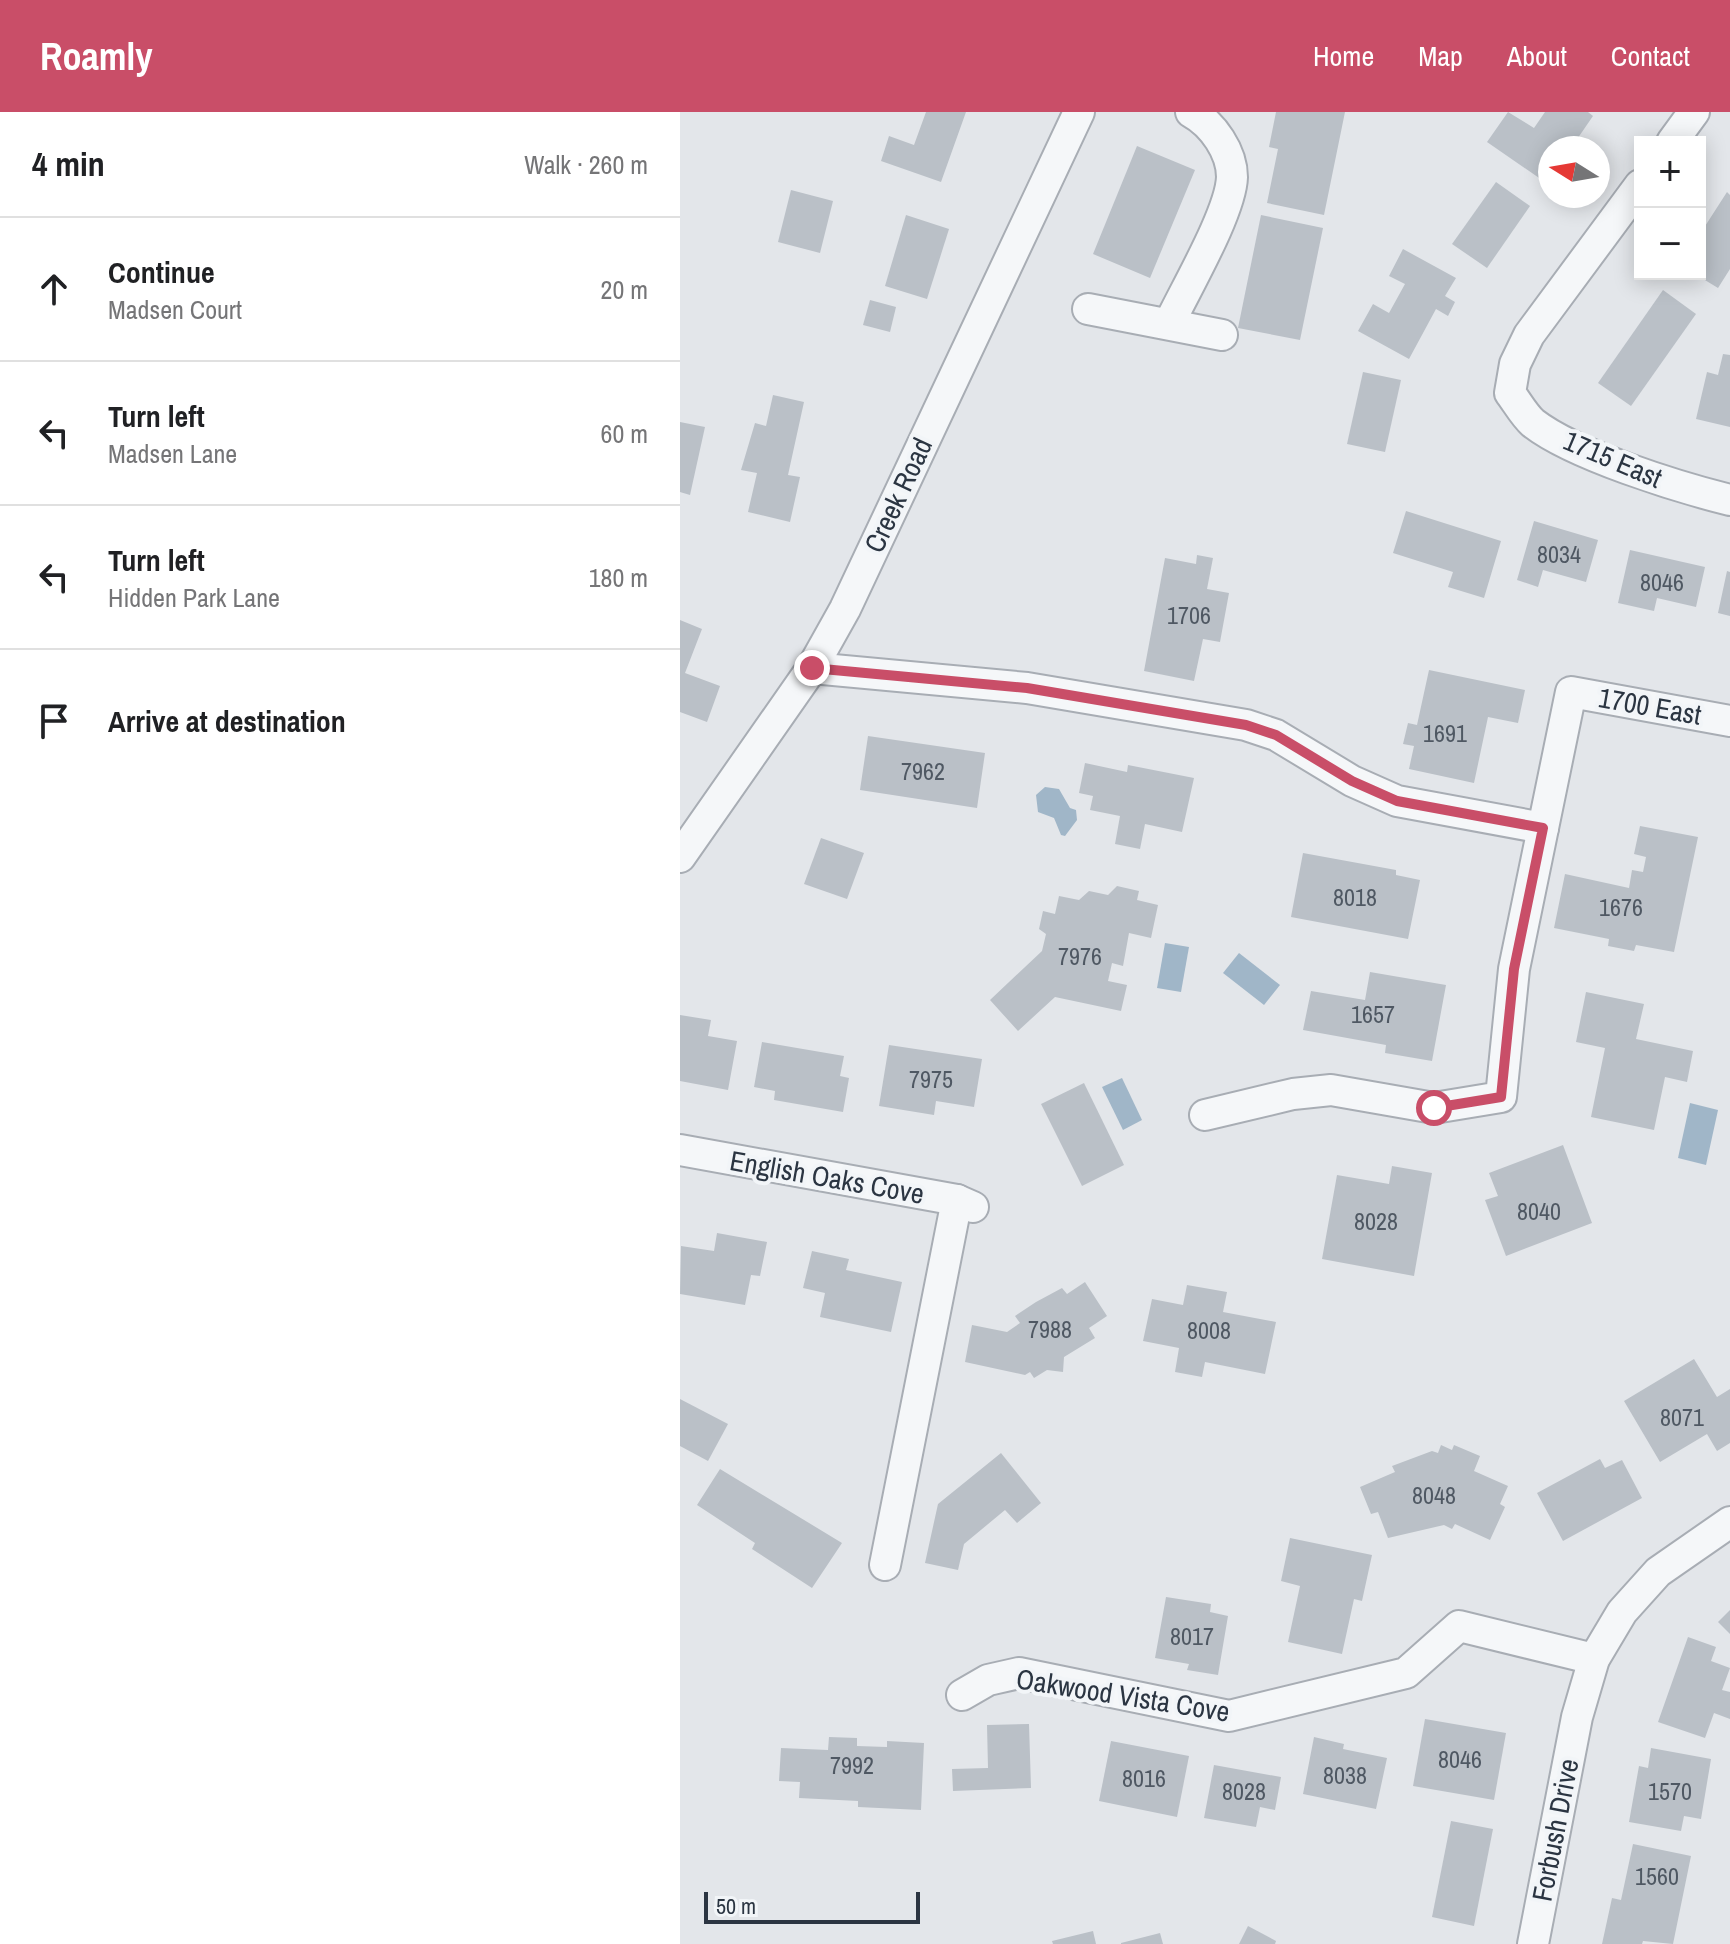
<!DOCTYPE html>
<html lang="en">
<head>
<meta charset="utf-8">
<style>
	:root { --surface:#fff; --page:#f6f6f6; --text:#202124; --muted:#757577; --line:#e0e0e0; --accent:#c94e68 }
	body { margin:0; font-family:"Archivo Narrow",sans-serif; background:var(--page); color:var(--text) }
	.controls { position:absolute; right:24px; top:24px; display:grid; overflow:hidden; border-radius:0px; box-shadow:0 4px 20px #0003 }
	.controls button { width:72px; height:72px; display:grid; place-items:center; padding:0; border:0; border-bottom:2px solid var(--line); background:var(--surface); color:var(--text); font:40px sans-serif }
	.compass { position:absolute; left:858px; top:24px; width:72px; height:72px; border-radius:50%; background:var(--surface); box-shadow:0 4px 20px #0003; rotate:281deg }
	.scale { position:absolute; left:24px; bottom:20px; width:216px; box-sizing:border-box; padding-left:8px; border:4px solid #2b3542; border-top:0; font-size:22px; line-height:28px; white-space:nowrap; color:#2b3542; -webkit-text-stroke:6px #f2f5f8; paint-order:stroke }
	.stop { position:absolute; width:24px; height:24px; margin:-18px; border:6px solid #c94e68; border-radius:50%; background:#fff }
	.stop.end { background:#c94e68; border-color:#fff; box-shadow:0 2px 8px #0008 }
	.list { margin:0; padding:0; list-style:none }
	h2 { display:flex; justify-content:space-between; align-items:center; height:104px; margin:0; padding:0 32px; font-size:34px }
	h2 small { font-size:26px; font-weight:400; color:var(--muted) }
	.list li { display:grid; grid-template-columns:52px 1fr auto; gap:24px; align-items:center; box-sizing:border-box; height:144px; padding:0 32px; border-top:2px solid var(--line) }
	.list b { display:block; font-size:30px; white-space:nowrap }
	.list p { margin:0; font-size:26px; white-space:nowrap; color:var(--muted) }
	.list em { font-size:26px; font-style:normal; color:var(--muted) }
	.icon { flex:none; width:44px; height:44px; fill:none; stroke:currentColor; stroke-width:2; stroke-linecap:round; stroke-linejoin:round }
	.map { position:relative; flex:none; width:1050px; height:1832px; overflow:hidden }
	header { display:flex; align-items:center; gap:48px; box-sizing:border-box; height:112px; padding:0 40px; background:var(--accent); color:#fff }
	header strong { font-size:38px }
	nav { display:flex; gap:44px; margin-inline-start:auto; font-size:28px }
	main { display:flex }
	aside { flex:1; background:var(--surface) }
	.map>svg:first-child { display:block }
	.water { fill:#a0b6c8 }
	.building { fill:#bac0c7 }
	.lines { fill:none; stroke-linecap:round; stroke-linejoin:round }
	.minor-casing { stroke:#a8adb4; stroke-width:34 }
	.minor { stroke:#f5f7f9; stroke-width:30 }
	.route { stroke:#c94e68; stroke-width:10 }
	.labels { text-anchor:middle; stroke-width:8; stroke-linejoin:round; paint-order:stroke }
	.number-label { font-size:24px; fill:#4f5863 }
	.street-label { font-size:28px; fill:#2b3542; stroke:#f2f5f8 }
</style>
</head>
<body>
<header>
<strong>Roamly</strong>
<nav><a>Home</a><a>Map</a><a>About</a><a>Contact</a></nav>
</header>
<main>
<aside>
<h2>4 min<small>Walk · 260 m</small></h2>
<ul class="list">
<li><svg class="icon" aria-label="ahead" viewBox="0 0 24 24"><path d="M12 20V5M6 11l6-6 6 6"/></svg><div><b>Continue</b><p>Madsen Court</p></div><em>20 m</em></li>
<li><svg class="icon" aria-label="left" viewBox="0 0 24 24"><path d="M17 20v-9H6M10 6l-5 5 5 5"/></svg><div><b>Turn left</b><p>Madsen Lane</p></div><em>60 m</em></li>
<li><svg class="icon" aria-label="left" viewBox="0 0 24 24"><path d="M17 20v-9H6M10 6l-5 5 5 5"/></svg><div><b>Turn left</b><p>Hidden Park Lane</p></div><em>180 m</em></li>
<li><svg class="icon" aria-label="arrive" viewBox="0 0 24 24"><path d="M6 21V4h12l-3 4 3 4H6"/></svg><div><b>Arrive at destination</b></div></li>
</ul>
</aside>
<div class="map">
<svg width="1050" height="1832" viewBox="0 0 1050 1832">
	<rect width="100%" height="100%" fill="#e3e6ea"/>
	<g class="water">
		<polygon points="365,675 379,677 390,696 396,698 397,708 385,724 381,723 374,706 358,700 356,683"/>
		<polygon points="485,831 509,835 501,880 477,876"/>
		<polygon points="559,841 600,873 584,893 543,861"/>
		<polygon points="442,966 462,1008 443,1018 422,975"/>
		<polygon points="1010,991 1038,998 1026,1053 998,1046"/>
	</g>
	<g class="building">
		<polygon points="246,0 286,0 261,70 201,49 209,24 234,33"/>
		<polygon points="596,0 665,0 644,103 587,91 598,37 589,35"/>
		<polygon points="828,0 854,16 865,0 908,0 913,4 891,36 870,36 870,62 865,70 807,30"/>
		<polygon points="457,34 515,58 470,166 413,142"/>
		<polygon points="816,70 850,94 807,156 772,132"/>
		<polygon points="111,78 153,89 140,141 98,130"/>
		<polygon points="1047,80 1050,83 1050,157 1038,176 1015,162 1020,162 1020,122"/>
		<polygon points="226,103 269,117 247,187 205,174"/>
		<polygon points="581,103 643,116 620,228 558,216"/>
		<polygon points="723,137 776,166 765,184 775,190 768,204 756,197 729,247 678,219 693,192 709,201 725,172 709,164"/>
		<polygon points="983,178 1016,202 951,294 918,271"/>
		<polygon points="190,188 216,195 210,220 183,213"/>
		<polygon points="1043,242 1050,243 1050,315 1016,307 1027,260 1038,263"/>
		<polygon points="683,260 721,268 705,340 667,332"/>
		<polygon points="93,283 124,290 108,363 120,365 110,410 68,400 77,361 61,358 75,311 86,314"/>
		<polygon points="0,310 25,315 10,383 0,380"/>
		<polygon points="726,399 821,429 804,486 768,475 773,460 713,441"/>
		<polygon points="854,409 918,428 906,470 863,458 858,475 837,468"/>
		<polygon points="950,438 1025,455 1016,495 977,486 974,499 938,491"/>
		<polygon points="517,443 533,446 527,477 549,481 540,530 523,527 514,569 464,559 485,446 516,452"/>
		<polygon points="1047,459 1050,460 1050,504 1038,501"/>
		<polygon points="0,508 22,517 5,561 40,574 27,610 0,600"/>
		<polygon points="749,558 845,578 838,611 808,605 794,671 729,657 734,634 723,632 728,611 737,613"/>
		<polygon points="188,624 305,641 297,696 180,678"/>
		<polygon points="405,651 447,660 448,653 514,666 502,720 465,712 460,737 435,732 440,704 410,698 413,684 399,681"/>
		<polygon points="960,714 1018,725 994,840 956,833 954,839 928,834 929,827 874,816 885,762 949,776 952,758 963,760 966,745 954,742"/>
		<polygon points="141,726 184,741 167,787 124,772"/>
		<polygon points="623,741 716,758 716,763 740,768 728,827 611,805"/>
		<polygon points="437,774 459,779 457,788 478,793 471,826 449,821 443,854 432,851 428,869 447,873 441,899 375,885 338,919 310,888 362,839 366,822 359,817 363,799 375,802 379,784 399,788 409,779 428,783"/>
		<polygon points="690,860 766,873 752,949 705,941 706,933 623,918 631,879 685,888"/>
		<polygon points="906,880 964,892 956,927 1013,939 1007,970 985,965 974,1018 911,1005 925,936 896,930"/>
		<polygon points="0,903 31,908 28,924 57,929 48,978 0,969"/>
		<polygon points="82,930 164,944 160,964 169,966 163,1000 94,988 95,979 74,975"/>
		<polygon points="209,933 302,947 294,995 256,989 254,1003 199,994"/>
		<polygon points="404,971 444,1053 402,1074 361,992"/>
		<polygon points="883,1033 912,1111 826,1144 805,1088 818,1084 809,1061"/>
		<polygon points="712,1054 752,1061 734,1164 642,1147 657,1063 709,1072"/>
		<polygon points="37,1121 87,1130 80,1164 71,1163 65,1193 0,1182 1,1134 34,1139"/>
		<polygon points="132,1139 169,1147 166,1158 222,1170 211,1220 140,1205 145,1181 123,1176"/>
		<polygon points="405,1170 427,1204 409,1216 415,1226 384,1245 383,1260 367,1258 354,1266 350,1260 345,1263 285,1250 292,1213 327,1220 340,1211 335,1204 356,1190 382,1176 387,1182"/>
		<polygon points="507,1173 547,1180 543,1200 596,1210 585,1262 525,1250 522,1265 495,1260 499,1236 463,1229 472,1187 503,1193"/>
		<polygon points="1014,1247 1037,1285 1050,1277 1050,1331 1037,1339 1027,1322 980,1350 944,1289"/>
		<polygon points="0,1287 48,1312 28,1349 0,1334"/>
		<polygon points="761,1333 772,1338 774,1333 800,1344 794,1359 828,1374 820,1392 825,1395 810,1428 775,1412 772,1417 764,1413 708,1426 698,1400 691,1402 680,1375 715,1360 712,1354 752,1339 758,1341"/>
		<polygon points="321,1341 361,1391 337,1411 325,1398 284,1432 278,1458 245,1451 258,1392"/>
		<polygon points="920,1347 925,1356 942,1348 962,1386 883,1429 857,1381"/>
		<polygon points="40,1357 162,1431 132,1476 72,1437 75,1431 17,1393"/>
		<polygon points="610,1426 692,1443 682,1489 674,1487 662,1542 608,1530 620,1474 601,1469"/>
		<polygon points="486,1485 531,1492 530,1500 548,1504 538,1563 507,1558 509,1552 475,1546"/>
		<polygon points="1050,1498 1050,1522 1038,1510"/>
		<polygon points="1008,1525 1036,1535 1031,1549 1050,1556 1042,1578 1050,1580 1050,1607 1034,1601 1025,1626 978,1610"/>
		<polygon points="745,1607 826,1621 814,1688 733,1674"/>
		<polygon points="349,1612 351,1676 273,1679 272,1657 308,1656 307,1613"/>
		<polygon points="149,1625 177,1626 177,1634 207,1635 207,1629 244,1631 241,1698 178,1695 178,1689 119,1686 120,1670 99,1669 101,1636 148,1638"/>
		<polygon points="634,1625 664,1632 663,1637 707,1646 696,1697 623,1682"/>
		<polygon points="431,1629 509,1644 497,1705 419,1689"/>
		<polygon points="971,1636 1031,1647 1021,1707 1004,1704 1001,1719 949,1710 959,1654 968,1656"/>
		<polygon points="534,1653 601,1665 595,1698 580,1695 576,1715 524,1706"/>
		<polygon points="771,1709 813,1717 794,1814 752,1805"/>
		<polygon points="953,1732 1011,1744 993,1832 963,1829 962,1832 922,1832 932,1786 941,1788"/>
		<polygon points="568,1814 596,1829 595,1832 559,1832"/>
		<polygon points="413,1819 416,1832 373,1832 372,1829"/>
		<polygon points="480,1821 483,1832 441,1832 441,1831"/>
	</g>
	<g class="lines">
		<g class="minor-casing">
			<g id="minor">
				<polyline points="992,30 1014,0"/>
				<path d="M960 73 849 223 835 252 830 281C837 290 844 303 853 311 894 343 998 375 1050 388"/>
				<polyline points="408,197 542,223"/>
				<path d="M489 212C505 178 551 100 552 65 552 40 533 12 511 0"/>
				<polyline points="132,556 347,576 566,613 596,623 672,669 717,689 863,716"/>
				<polyline points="0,745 132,556 165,497 399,0"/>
				<polyline points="525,1003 613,982 651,978 754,996 821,985 834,857 891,580 1050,609"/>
				<polyline points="0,1038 277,1088 293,1095"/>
				<polyline points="205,1453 277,1088"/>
				<polyline points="282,1583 308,1568 339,1561 549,1604 726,1561 779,1514 914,1547"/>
				<polyline points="853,1832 897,1605 914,1547 942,1500 978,1460 1050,1410"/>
			</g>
		</g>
		<use href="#minor" class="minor"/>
	</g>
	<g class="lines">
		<polyline class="route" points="132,556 347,576 566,613 596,623 672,669 717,689 863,716 834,857 821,985 754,996"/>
	</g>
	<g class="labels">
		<g class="number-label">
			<text x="879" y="451">8034</text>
			<text x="982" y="479">8046</text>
			<text x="509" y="512">1706</text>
			<text x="765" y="630">1691</text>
			<text x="243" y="668">7962</text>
			<text x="675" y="794">8018</text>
			<text x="941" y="804">1676</text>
			<text x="400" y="853">7976</text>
			<text x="693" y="911">1657</text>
			<text x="251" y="976">7975</text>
			<text x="859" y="1108">8040</text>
			<text x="696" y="1118">8028</text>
			<text x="370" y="1226">7988</text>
			<text x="529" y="1227">8008</text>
			<text x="1002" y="1314">8071</text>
			<text x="754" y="1392">8048</text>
			<text x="512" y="1533">8017</text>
			<text x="780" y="1656">8046</text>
			<text x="172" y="1662">7992</text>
			<text x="665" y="1672">8038</text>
			<text x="464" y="1675">8016</text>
			<text x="564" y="1688">8028</text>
			<text x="990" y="1688">1570</text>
			<text x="977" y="1773">1560</text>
		</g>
		<g class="street-label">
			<text transform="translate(933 347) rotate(23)" y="10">1715 East</text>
			<text transform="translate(218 383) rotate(-65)" y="10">Creek Road</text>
			<text transform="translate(970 594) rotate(10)" y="10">1700 East</text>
			<text transform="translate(147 1065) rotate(10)" y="10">English Oaks Cove</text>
			<text transform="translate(443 1583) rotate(9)" y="10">Oakwood Vista Cove</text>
			<text transform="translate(875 1718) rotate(-79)" y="10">Forbush Drive</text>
		</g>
	</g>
</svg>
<div class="controls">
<button>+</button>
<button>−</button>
</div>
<svg class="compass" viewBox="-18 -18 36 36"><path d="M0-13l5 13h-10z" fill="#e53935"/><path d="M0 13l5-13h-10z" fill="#757577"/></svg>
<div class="scale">50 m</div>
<div class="stop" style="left:754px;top:996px"></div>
<div class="stop end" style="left:132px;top:556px"></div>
</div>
</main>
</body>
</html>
